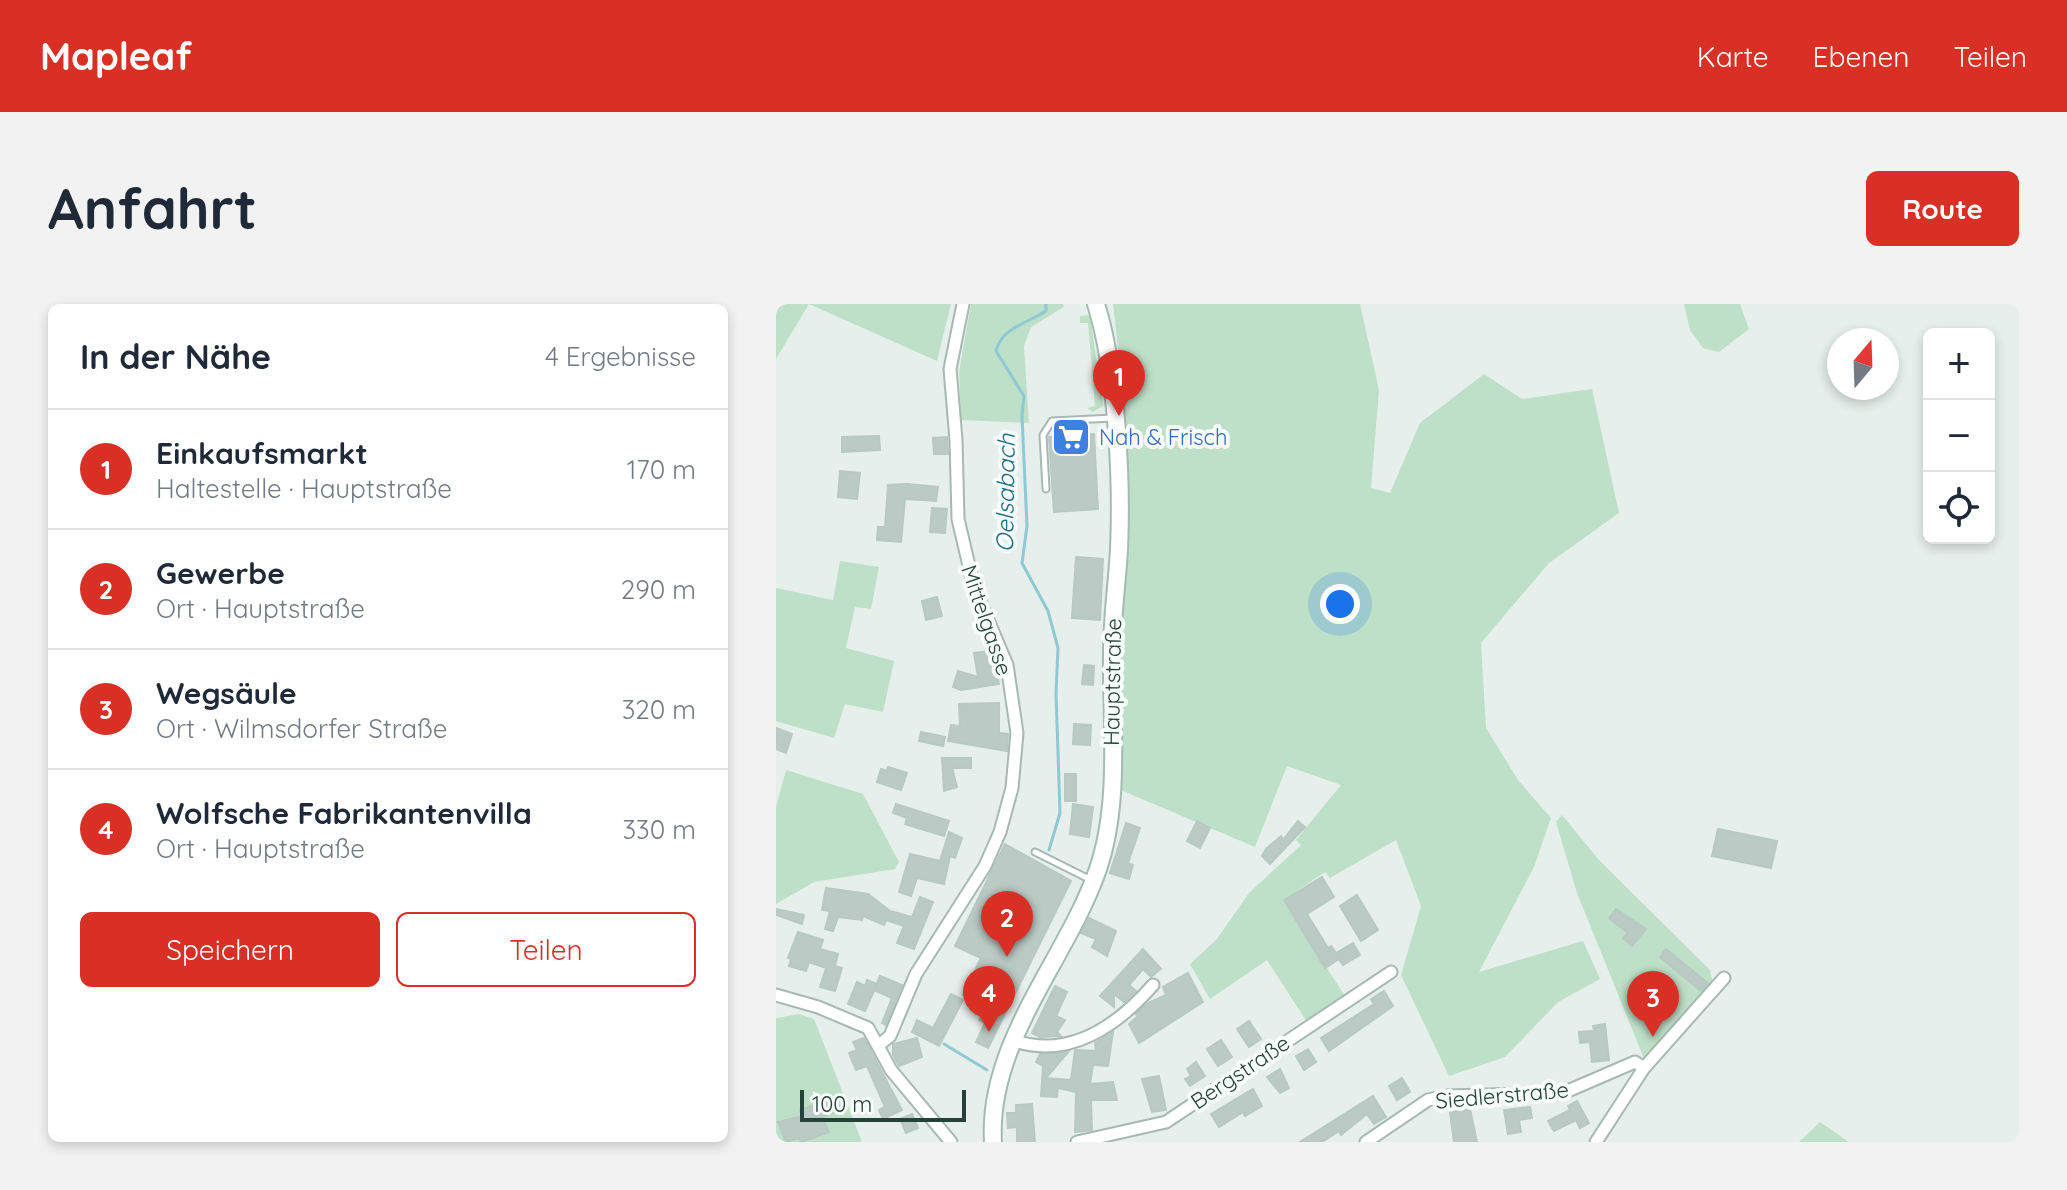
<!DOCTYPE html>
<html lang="de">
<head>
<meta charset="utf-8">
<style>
	:root { --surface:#fff; --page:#f2f2f3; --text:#1f2937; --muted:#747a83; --line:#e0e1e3; --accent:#d93025 }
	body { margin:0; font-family:Quicksand,sans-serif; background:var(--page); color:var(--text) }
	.controls { position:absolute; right:24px; top:24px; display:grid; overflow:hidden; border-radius:12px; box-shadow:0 4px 12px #0003 }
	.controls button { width:72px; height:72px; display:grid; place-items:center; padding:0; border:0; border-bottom:2px solid var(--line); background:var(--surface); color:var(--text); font:40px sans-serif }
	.compass { position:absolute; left:1051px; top:24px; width:72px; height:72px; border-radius:50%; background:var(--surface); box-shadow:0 4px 12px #0003; rotate:19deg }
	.scale { position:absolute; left:24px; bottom:20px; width:166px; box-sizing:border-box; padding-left:8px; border:4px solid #24423a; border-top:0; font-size:22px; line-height:28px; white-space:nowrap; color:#24423a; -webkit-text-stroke:6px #f7fbf9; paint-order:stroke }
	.you { position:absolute; left:564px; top:300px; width:28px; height:28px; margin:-20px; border:6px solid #fff; border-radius:50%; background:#1a73e8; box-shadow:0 0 0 12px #1a73e833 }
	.badge { display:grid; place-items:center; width:52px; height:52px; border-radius:50%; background:var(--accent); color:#fff; font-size:26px; font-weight:700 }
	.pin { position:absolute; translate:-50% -66px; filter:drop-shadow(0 2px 4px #0008) }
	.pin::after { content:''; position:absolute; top:42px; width:28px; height:24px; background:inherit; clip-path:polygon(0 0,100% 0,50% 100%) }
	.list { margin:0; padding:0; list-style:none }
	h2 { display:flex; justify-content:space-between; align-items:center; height:104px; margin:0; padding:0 32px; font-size:34px }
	h2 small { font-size:26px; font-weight:400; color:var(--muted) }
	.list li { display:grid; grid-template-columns:52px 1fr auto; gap:24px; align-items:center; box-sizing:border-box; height:120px; padding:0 32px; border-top:2px solid var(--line) }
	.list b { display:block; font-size:30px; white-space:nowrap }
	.list p { margin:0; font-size:26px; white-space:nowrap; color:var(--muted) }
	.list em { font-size:26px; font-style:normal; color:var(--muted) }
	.actions { display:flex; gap:16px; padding:24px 32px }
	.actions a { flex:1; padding:18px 0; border:2px solid var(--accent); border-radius:12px; text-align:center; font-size:28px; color:var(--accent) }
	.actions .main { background:var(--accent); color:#fff }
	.icon { flex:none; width:44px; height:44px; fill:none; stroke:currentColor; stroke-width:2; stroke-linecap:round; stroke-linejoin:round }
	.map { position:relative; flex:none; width:1243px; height:838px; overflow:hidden; border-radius:12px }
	header { display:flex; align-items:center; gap:48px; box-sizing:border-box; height:112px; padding:0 40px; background:var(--accent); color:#fff }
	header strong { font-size:38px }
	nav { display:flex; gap:44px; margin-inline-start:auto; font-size:28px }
	.intro { display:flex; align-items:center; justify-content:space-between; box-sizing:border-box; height:192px; padding:0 48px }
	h1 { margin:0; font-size:56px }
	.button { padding:20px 36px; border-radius:12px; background:var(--accent); color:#fff; font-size:28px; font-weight:700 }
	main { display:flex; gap:48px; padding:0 48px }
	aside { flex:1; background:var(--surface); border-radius:12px; box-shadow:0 4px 12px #0003 }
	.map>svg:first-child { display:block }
	.green { fill:#bfe0c8 }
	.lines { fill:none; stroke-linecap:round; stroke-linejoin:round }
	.stream { stroke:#8ec9d4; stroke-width:3 }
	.building { fill:#bbcac4; stroke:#b8c9c2; stroke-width:2 }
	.service-casing { stroke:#a8b8b2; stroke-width:9 }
	.minor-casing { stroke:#a8b8b2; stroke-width:15 }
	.secondary-casing { stroke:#a4bbb3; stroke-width:20 }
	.service { stroke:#fff; stroke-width:5 }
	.minor { stroke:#fff; stroke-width:11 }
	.secondary { stroke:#fff; stroke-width:16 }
	.labels { text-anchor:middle; stroke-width:8; stroke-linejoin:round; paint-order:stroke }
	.shop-label { font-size:22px; fill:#366cbe; stroke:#f7fbf9; text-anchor:start }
	.street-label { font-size:22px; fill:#24423a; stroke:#f7fbf9 }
	.water-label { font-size:24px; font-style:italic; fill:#1c6f80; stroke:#f7fbf9 }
</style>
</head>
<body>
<header>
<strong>Mapleaf</strong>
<nav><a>Karte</a><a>Ebenen</a><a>Teilen</a></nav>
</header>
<div class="intro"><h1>Anfahrt</h1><a class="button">Route</a></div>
<main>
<aside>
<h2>In der Nähe<small>4 Ergebnisse</small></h2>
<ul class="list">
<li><span class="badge">1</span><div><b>Einkaufsmarkt</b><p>Haltestelle · Hauptstraße</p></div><em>170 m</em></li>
<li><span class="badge">2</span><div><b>Gewerbe</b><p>Ort · Hauptstraße</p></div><em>290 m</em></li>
<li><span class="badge">3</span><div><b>Wegsäule</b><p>Ort · Wilmsdorfer Straße</p></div><em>320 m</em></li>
<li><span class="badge">4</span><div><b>Wolfsche Fabrikantenvilla</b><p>Ort · Hauptstraße</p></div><em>330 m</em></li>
</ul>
<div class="actions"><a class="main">Speichern</a><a>Teilen</a></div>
</aside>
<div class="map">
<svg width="1243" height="838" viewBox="0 0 1243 838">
	<rect width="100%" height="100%" fill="#e6efeb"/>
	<g class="green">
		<polygon points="0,0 33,0 0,55"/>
		<polygon points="33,0 175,0 161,57"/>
		<polygon points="195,0 287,0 288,3 255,23 248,42 253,119 185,116 183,68"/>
		<polygon points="337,0 584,0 603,86 595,184 614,189 644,119 708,70 746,95 816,85 843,209 773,259 705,339 710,424 742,476 775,514 758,563 703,668 807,637 824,675 782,698 729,753 673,772 625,671 645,602 620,536 554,574 549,568 507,596 569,692 531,718 491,656 434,695 414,660 441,635 473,589 525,541 520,536 565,481 511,462 479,543 340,484 342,309 353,213 346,77"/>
		<polygon points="908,0 964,0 973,25 943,48 927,44 914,26"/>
		<polygon points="314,11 327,102 317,108 311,104 319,102 312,19 304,19 304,12"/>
		<polygon points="64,257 103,263 95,305 79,303 70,344 118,357 107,408 69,400 58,434 0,417 0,284 57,296"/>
		<polygon points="10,466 87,490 123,558 119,565 38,578 0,600 0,503"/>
		<polygon points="786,511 823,556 934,666 937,681 869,757 801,589 780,518"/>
		<polygon points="23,710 38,715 86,838 0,838 0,714"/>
		<polygon points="1044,818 1073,838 1023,838"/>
	</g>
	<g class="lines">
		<g class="stream">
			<path d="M270 0V7C252 19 226 23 220 47L248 92 246 112 251 222 246 259 272 307 282 344 280 389 284 509 273 546"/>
			<polyline points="168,740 211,766"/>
		</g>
	</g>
	<g class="building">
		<polygon points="318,130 322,205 278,208 273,133"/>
		<polygon points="103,132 104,146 66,148 66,133"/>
		<polygon points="171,133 172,150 158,150 157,134"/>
		<polygon points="64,167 84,169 81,195 62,193"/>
		<polygon points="131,180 162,183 160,197 129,195 125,238 101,236 102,223 109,223 112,181"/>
		<polygon points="156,204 171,205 169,229 154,228"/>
		<polygon points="300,253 327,255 324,316 296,314"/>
		<polygon points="161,293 166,312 150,316 146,297"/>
		<polygon points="216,347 223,380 185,386 177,383 182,367 202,373 198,349"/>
		<polygon points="308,361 318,362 317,381 306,380"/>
		<polygon points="223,399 223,429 232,430 231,447 172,437 175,421 184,422 183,400"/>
		<polygon points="298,420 315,421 314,441 297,440"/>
		<polygon points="0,424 16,430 10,449 0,445"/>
		<polygon points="145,428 169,433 167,442 143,437"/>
		<polygon points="166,454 195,454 195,464 176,464 181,483 168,487"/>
		<polygon points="112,463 131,469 125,486 101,478 105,465 111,467"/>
		<rect x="289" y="470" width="11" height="27"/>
		<polygon points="120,500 173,517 168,532 129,520 131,514 117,509"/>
		<polygon points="297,500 317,503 313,533 294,530"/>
		<polygon points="421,517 434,524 424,544 411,537"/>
		<polygon points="522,517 529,523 494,560 486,552 490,545 505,532 507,536"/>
		<polygon points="350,519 364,524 352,559 357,561 353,575 334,569"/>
		<polygon points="942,525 1001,537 995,564 936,552"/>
		<polygon points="173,528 186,534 179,554 174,552 168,580 141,574 135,592 123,588 134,550 164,557"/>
		<polygon points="229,540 295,577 212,744 200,738 209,719 203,716 210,702 187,691 205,654 179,642"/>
		<polygon points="546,573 558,593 531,610 552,644 555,642 560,649 577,639 584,651 567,661 563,655 549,664 508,596"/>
		<polygon points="50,584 92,590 114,607 136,613 144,593 157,598 138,645 121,639 128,622 110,616 108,621 87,612 86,616 62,613 57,627 49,625 54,607 46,606"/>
		<polygon points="581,591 602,626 585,637 564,602"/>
		<polygon points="0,605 28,611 26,620 0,611"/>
		<polygon points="840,605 870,625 856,642 847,634 852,629 833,614"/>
		<polygon points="313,614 340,627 331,652 316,643 320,635 305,629"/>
		<polygon points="22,628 47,636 44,645 62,650 59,662 66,664 59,687 44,683 50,664 33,658 30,667 13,662 15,655 12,654"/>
		<polygon points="367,645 385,665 375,673 367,665 353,681 360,687 348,698 338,690 338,703 324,692"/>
		<polygon points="890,645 932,679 925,687 884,653"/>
		<polygon points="412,669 427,698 363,739 353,720 362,712 360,710 372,699 390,691 387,683"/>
		<polygon points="104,672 126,681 110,721 106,719 116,694 98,686"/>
		<polygon points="91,676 101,680 89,707 72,700 81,678 89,682"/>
		<polygon points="279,682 291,688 280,712 289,716 281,728 285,732 264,733 256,729"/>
		<polygon points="608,687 617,702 553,747 545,734 598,700 595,695"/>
		<polygon points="175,690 187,696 163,742 136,728 141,716 157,724"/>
		<polygon points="473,717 485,735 473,743 461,725"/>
		<polygon points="829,720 833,756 816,758 814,738 804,739 803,728 818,727 817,722"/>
		<polygon points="337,728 332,762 317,761 314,780 337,778 341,796 315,796 316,826 299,828 300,788 282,784 281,793 265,792 267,762 260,758 264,750 293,747 270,774 295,776 299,746 320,747 319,739"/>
		<polygon points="88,734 126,806 107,815 103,806 109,803 91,762 80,766 73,749 81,746 77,738"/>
		<polygon points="141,734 146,753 123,762 117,751 117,740"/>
		<polygon points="445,736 456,753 442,762 431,745"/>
		<polygon points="532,745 540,758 528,766 520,752"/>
		<polygon points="420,758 429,772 414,782 409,775 415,772 411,765"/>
		<polygon points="504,765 513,784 504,789 491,773"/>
		<polygon points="383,772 390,806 376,808 366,775"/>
		<polygon points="626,774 634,788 621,796 613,782"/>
		<polygon points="477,785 486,802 469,812 467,808 443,823 435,810"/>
		<polygon points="597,792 610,813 598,820 591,810 565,831 563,827 546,838 524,838"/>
		<polygon points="60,796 65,805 46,813 53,828 26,838 22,834 10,838 2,818 26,812 24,806 39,801 41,804"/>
		<polygon points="801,797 813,819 804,824 800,816 778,827 772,817 794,806 792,802"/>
		<polygon points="256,800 259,838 241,838 241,823 232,824 231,809 240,809 240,801"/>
		<polygon points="754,803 756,814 743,816 745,828 732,830 728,806"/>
		<polygon points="694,805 701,838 678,838 674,808"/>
		<polygon points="136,810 142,824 130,829 124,815"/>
	</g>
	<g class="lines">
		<g class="service-casing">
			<g id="service">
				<polyline points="270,185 267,131 276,117 337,114"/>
				<polyline points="259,548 315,576"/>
			</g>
		</g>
		<g class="minor-casing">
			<g id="minor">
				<polyline points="0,691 42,703 92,724 115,766 175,838"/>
				<path d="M239 737C294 755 342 721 377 681"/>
				<polyline points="103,741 114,732 140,670 209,562 224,528 236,484 241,429 231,361 198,283 182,215 180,136 174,65 187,0"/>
				<polyline points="301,838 390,818 615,668"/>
				<polyline points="590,838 652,796 671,792 787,789 859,758 868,764"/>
				<polyline points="820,838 868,764 948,674"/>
			</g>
		</g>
		<g class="secondary-casing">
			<path id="secondary" d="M217 838C211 738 291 655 322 565 345 498 335 418 336 348 336 314 341 280 343 246 346 175 341 67 320 0"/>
		</g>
		<use href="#service" class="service"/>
		<use href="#minor" class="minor"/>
		<use href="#secondary" class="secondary"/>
	</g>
	<defs>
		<g id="supermarket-square" transform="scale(2)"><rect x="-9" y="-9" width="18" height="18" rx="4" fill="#3f7fe0" stroke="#f7fbf9"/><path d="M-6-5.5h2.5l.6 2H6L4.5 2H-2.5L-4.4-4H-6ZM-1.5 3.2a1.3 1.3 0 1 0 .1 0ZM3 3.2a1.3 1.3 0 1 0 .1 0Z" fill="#fff"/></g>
	</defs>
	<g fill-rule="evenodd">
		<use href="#supermarket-square" x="295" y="133"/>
	</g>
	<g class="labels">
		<g class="shop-label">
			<text x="323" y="141">Nah &amp; Frisch</text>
		</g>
		<g class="street-label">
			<text transform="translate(211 316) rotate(71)" y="8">Mittelgasse</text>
			<text transform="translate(336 378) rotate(-89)" y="8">Hauptstraße</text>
			<text transform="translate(464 768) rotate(-34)" y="8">Bergstraße</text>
			<text transform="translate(726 791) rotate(-5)" y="8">Siedlerstraße</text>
		</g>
		<g class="water-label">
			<text transform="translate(230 189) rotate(-89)" y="8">Oelsabach</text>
		</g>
	</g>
</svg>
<div class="controls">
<button>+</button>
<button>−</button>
<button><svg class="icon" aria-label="locate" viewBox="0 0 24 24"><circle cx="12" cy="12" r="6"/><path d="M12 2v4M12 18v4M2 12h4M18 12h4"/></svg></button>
</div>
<svg class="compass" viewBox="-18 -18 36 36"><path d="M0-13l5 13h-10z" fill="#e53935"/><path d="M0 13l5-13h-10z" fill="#747a83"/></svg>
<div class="scale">100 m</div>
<div class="you"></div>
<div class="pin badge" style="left:343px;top:112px">1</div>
<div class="pin badge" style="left:231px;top:653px">2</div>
<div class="pin badge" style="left:877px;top:733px">3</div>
<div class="pin badge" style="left:213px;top:728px">4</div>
</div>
</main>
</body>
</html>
